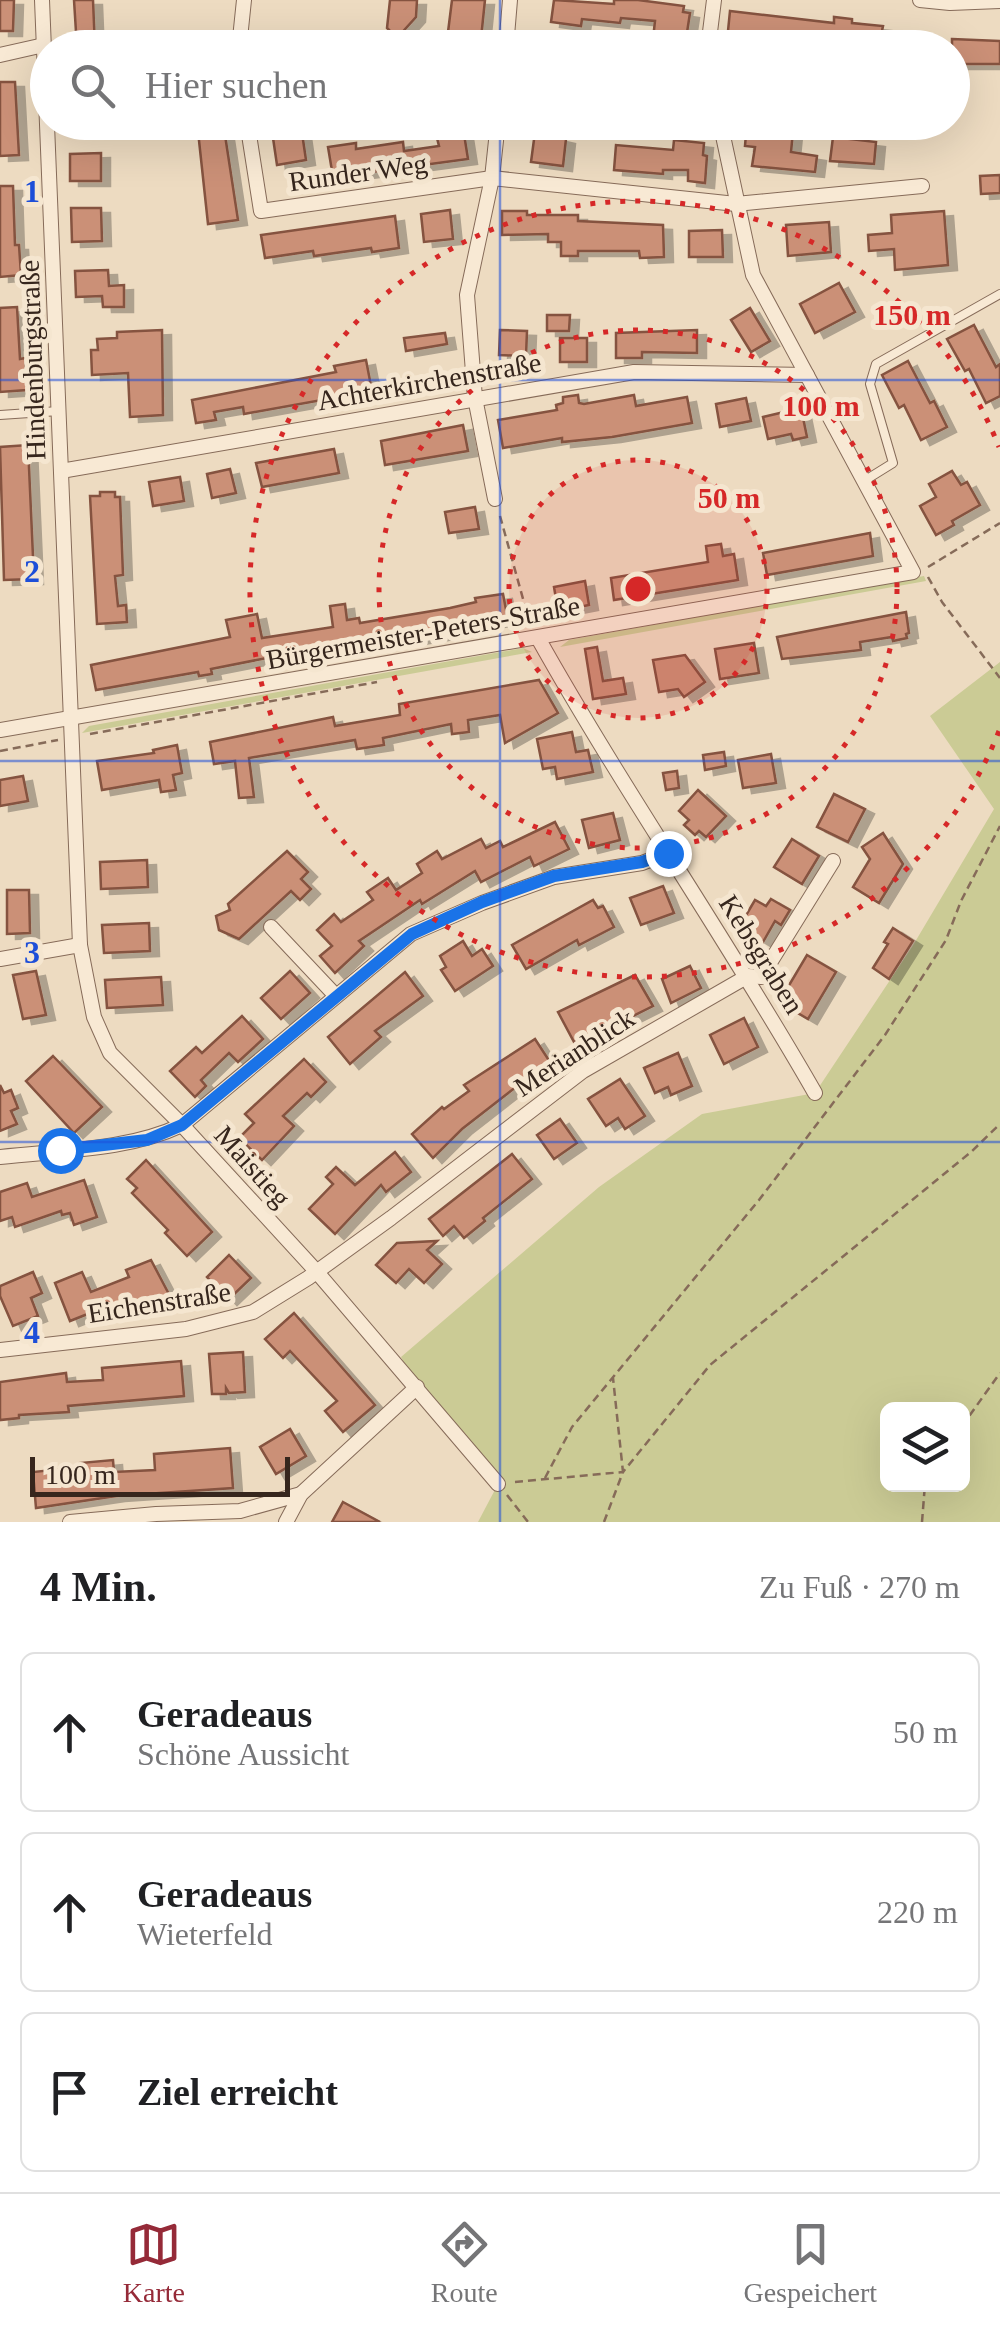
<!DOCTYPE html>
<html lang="de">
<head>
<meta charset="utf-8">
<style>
	:root { --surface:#fff; --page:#f6f6f6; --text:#202124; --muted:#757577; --line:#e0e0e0; --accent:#952a38 }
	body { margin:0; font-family:Georgia,serif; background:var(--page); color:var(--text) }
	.controls { position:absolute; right:30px; bottom:30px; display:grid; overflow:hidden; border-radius:15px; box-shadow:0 10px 40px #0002 }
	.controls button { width:90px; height:90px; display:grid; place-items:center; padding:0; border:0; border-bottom:2px solid var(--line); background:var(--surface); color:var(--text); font:50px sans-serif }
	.scale { position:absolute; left:30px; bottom:25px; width:260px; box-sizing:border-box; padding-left:10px; border:5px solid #36261d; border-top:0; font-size:28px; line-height:35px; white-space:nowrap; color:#36261d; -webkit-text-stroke:8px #f5e6d0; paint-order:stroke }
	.stop { position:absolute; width:30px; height:30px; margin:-22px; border:8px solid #1a73e8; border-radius:50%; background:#fff }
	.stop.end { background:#1a73e8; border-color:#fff; box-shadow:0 2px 10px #0008 }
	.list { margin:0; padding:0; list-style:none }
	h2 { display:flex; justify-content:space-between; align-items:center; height:130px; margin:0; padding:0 40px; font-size:42px }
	h2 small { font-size:32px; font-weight:400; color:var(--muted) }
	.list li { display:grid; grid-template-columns:65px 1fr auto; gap:30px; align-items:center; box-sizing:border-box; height:160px; margin:0 20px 20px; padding:0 20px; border:2px solid var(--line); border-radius:15px }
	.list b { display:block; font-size:38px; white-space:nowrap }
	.list p { margin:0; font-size:32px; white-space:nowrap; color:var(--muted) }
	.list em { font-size:32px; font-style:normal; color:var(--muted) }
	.icon { flex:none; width:55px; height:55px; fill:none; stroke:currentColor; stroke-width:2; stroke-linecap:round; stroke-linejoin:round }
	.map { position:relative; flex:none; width:1000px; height:1522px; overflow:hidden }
	.search { position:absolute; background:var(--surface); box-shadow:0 10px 40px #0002; left:30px; right:30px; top:30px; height:110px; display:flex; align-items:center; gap:25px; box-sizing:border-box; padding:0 35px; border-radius:55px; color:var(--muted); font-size:38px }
	.sheet { height:670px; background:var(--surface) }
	nav { display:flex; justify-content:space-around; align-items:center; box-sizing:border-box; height:140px; border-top:2px solid var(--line); background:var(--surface); font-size:28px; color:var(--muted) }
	nav a { display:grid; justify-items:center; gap:5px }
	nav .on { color:var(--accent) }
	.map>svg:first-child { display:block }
	.green { fill:#cbcb95; fill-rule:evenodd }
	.building { fill:#cb9077; stroke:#85523f; stroke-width:2.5; filter:url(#shadow) }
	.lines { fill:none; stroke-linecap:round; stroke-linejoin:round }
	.lane-casing { stroke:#866b59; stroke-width:10 }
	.street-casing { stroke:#866b59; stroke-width:16 }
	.path { stroke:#866b59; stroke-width:2.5; stroke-dasharray:8 5; stroke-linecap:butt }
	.lane { stroke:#f8e9d4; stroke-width:8 }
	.street { stroke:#f8e9d4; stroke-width:14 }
	.route { stroke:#1a73e8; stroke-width:12 }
	.grid { fill:none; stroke:#1d4ed8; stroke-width:2.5; stroke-opacity:0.55 }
	.ring { fill:none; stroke:#d62828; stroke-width:5; stroke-dasharray:5 10 }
	.labels { text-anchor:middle; stroke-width:10; stroke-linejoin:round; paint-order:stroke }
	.street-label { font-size:28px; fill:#36261d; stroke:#f5e6d0 }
	.grid-label { font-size:32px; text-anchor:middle; font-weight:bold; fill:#1d4ed8; stroke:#f5e6d0; stroke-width:10; stroke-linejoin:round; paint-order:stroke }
	.centre { fill:#d62828; stroke:#f5e6d0; stroke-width:5 }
	.ring-label { font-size:30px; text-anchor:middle; font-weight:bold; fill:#d62828; stroke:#f5e6d0; stroke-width:10; stroke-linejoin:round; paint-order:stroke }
</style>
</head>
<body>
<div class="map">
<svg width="1000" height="1522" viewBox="0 0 1000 1522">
	<defs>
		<filter id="shadow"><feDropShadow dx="9" dy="5" stdDeviation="0" flood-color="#0004"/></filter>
	</defs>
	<rect width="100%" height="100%" fill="#eddbc1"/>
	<g class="green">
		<polygon points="924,576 926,581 560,647 569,640"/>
		<polygon points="523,648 532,652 82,733 89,726"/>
		<path d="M1000 662V1522H478L498 1484 417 1387 401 1357 599 1187 702 1114 815 1093 912 947 994 809 930 716ZM888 1410H962V1484H888Z"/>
	</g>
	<g class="building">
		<polygon points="0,0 14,0 13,31 0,31"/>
		<polygon points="74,0 93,0 95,48 77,48"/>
		<polygon points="390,0 417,0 416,17 397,38 387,28"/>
		<polygon points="452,0 485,0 480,48 446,48"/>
		<polygon points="554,0 614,4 614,0 638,0 684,6 683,12 690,13 686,39 678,38 677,48 652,48 655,21 621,18 620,23 582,19 581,26 551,22"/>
		<polygon points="730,11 834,23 834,17 852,19 852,23 883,26 882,31 923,35 921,48 888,48 850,40 850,43 839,42 838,48 727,41"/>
		<polygon points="952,39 1000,41 1000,64 952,64"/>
		<polygon points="0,82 15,82 19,155 0,156"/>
		<polygon points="197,122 223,122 238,220 208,224"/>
		<polygon points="747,122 794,122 791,152 817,156 815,172 752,166 755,147 745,146"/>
		<polygon points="535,132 566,139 563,166 531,162"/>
		<polygon points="302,133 306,160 277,165 273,138"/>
		<polygon points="464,134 468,159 333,177 328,147 356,143 356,149 403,142 404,151 439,146 437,138"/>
		<polygon points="833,137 876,142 874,164 830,161"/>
		<polygon points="674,140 704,143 703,155 707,156 705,183 688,181 688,170 663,170 663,174 614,170 616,145 673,150"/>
		<polygon points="101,153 101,181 70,181 70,154"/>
		<polygon points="1000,175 1000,193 981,194 980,176"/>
		<polygon points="0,186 13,186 15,245 19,245 21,275 0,277"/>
		<polygon points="71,208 101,208 102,241 72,242"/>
		<polygon points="450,210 453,239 424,242 421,214"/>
		<polygon points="502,211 527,211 527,215 578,215 578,221 663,225 664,257 640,258 639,251 578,251 578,256 561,256 561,242 548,242 548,234 502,235"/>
		<polygon points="944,211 948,265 895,270 894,249 869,251 868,235 892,233 891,215"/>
		<polygon points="395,216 399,248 372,252 371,248 314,256 313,251 265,258 261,235"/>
		<polygon points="829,222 831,252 788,256 786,225"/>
		<polygon points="722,230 723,257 689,257 689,231"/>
		<polygon points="108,270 109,286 124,285 124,307 103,307 102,296 76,297 75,271"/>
		<polygon points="839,283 855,312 815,333 800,304"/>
		<polygon points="17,307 20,359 25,358 27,390 0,392 0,308"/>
		<polygon points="750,308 770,341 751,352 731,320"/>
		<polygon points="547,315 570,315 569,331 547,331"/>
		<polygon points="974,325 996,367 1000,364 1000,396 986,403 969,369 965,371 947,339"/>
		<polygon points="162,330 163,415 130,417 128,373 92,375 91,350 98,350 97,339 117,338 117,332"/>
		<polygon points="500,330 527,331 526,356 499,355"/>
		<polygon points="697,330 697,353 642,352 642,358 616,358 616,333"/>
		<polygon points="445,333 447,344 406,351 404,338"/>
		<rect x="560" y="338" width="27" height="24"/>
		<polygon points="366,360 372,391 244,414 243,407 214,412 216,420 196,423 192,400 336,372 334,366"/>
		<polygon points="908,361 930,403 934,401 947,427 921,440 904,405 899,408 882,375"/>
		<polygon points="578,395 579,403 584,404 634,395 636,406 687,397 692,423 612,437 562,442 562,438 503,448 498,420 557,410 556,405 563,403 563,397"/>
		<polygon points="746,398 751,421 720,427 716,404"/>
		<polygon points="801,408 807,437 793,440 791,434 768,439 763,417"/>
		<polygon points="463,425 468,451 385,465 381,441"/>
		<polygon points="28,445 34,579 4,580 0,447"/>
		<polygon points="334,449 339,473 262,487 256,463"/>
		<polygon points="230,469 236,493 212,498 207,474"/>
		<polygon points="952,471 961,485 967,482 980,505 952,521 954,525 936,535 920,506 936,497 929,484"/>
		<polygon points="180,477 184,501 153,506 149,482"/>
		<polygon points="100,492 115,492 115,497 120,497 123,575 115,576 118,606 126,605 127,622 97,624 90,496 100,496"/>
		<polygon points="475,507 479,529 449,533 445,512"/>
		<polygon points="870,533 873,556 767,575 763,553"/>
		<polygon points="721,544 723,556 734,554 738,580 614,600 611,578 708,562 706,546"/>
		<polygon points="585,581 589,605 558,611 554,587"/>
		<polygon points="503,594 508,620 482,624 482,628 288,660 287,654 211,669 212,674 199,676 198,672 96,690 91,665 230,637 226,620 257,614 262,638 333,627 330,606 345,604 347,620 359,618 360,623 450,608 476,602 475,598"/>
		<polygon points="906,612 909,633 906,634 907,638 893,641 892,637 860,642 861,650 782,659 777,637"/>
		<polygon points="754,643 759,673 720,679 715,649"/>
		<polygon points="597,647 603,681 623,678 626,694 593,699 585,649"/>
		<polygon points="685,655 705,682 684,697 678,689 659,692 653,660"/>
		<polygon points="539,680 558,713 505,743 500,715 468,720 469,732 452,734 451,724 383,738 384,745 357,749 355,740 249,758 254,797 239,798 235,761 214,764 210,742 333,717 335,726 400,715 399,704"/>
		<polygon points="572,732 576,752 588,750 593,772 557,779 555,767 543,769 537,739"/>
		<polygon points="177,745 182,773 173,775 176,790 161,792 159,780 102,790 97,761 154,753 153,750"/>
		<polygon points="724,752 726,766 705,770 703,755"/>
		<polygon points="771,754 776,783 743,788 738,760"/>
		<polygon points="677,771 679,788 666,790 663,773"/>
		<polygon points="23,776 28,801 0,806 0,780"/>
		<polygon points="698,790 726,816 706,837 699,831 695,835 684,825 689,820 679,811"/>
		<polygon points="834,794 865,809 848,842 817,827"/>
		<polygon points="613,813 620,840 589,848 582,820"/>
		<polygon points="555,822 569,849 534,866 530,857 481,882 475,871 422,904 420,900 359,941 364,946 335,973 320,956 332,946 317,930 334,914 341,922 373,900 367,892 388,878 396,890 422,873 417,864 437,851 442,859 481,839 486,848 500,841 503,847"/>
		<polygon points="883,833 903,864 879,903 853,887 870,859 862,847"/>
		<polygon points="792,839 819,856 802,884 774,867"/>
		<polygon points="287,851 308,872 301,879 311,889 300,900 291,891 239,939 219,930 216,916 230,910 228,904"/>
		<polygon points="147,860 148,887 101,889 100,862"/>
		<polygon points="663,886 674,913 641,925 630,898"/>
		<polygon points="7,890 29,890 30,933 7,934"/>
		<polygon points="771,899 790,910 781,925 775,921 763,942 739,927 755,900 766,906"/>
		<polygon points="593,900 598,908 603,906 614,927 579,945 577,940 526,969 512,945"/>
		<polygon points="149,923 150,951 104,953 102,925"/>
		<polygon points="893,928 913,941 889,979 873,968 888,944 884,942"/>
		<polygon points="463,941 472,956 482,949 493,966 455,991 441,970 446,967 440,956"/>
		<polygon points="807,955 836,972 808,1019 779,1002"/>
		<polygon points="690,966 701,988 671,1003 662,979"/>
		<polygon points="36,971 46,1015 23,1019 13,975"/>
		<polygon points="290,971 310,993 281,1019 261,998"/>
		<polygon points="405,972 423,996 375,1031 381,1037 350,1064 328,1037"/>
		<polygon points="635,975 653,1006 619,1023 617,1019 574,1042 558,1012"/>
		<polygon points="161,977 163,1005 107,1008 105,980"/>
		<polygon points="242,1016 263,1039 238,1062 229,1053 201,1080 206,1086 195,1097 170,1071 196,1047 202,1053"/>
		<polygon points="744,1018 758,1047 724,1064 710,1035"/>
		<polygon points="535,1039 552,1065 521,1083 462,1129 433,1158 412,1134 442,1107 444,1109 469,1091 464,1085"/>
		<polygon points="678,1053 692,1086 671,1095 668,1087 655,1093 644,1068"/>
		<polygon points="53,1056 102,1107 74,1133 26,1081"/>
		<polygon points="304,1059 326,1082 311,1097 307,1093 283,1116 294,1126 262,1160 239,1138 254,1123 245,1114"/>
		<polygon points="620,1079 645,1116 625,1129 618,1118 606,1126 588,1099"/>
		<polygon points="0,1085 4,1093 11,1090 18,1108 11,1111 17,1124 0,1131"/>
		<polygon points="560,1119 577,1143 554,1159 537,1135"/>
		<polygon points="395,1152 411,1172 386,1192 381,1185 335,1234 309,1209 333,1184 326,1177 336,1167 355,1185"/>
		<polygon points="512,1154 532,1179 483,1218 485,1221 464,1238 454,1226 443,1236 429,1219"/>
		<polygon points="146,1160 212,1232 187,1256 165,1233 168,1230 132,1193 137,1188 127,1179"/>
		<polygon points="84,1180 97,1217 74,1225 70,1213 62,1215 61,1211 15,1227 12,1217 0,1221 0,1192 27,1183 32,1197"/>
		<polygon points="437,1241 427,1250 442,1264 424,1283 409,1269 396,1283 376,1265 397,1243"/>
		<polygon points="229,1255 251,1278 228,1300 207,1277"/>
		<polygon points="151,1260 171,1298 137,1312 130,1297 70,1321 55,1283 82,1272 91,1292 129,1277 126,1270"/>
		<polygon points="33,1272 42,1293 31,1298 38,1316 13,1326 0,1296 0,1286"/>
		<polygon points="294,1313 375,1405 343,1432 325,1411 337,1401 290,1351 283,1358 265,1339"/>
		<polygon points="243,1352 245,1392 229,1393 226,1388 226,1394 212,1394 209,1354"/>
		<polygon points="181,1361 184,1396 68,1406 69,1412 19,1415 19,1418 0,1420 0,1382 66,1373 67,1382 103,1380 102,1368"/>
		<polygon points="290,1429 306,1456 276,1474 260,1447"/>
		<polygon points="230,1448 233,1488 116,1496 36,1508 33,1472 81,1467 80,1463 113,1460 114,1472 155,1470 154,1454"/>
		<polygon points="343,1502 380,1522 332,1522"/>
	</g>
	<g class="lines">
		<g class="lane-casing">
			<g id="lane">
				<polyline points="0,415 59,411"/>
				<polyline points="864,481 893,463 870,384 876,364 1000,294"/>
			</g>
		</g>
		<g class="street-casing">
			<g id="street">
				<polyline points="42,0 80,945 94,1017 110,1053 182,1125 316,1271 498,1484"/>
				<polyline points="920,0 950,3 1000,1"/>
				<polyline points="239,48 244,0"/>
				<polyline points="506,48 510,0"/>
				<polyline points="708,48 714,0"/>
				<polyline points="0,55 44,45"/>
				<polyline points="247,122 261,211 492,178 736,204 922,186"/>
				<polyline points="61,471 634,372 807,375"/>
				<polyline points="495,499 475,398 467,295 492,178 498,122"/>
				<path d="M538 638C625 793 727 939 815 1093"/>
				<polyline points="0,730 913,572 753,275 720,122"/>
				<polyline points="271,927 335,995"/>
				<polyline points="0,959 80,945"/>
				<path d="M0 1157C60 1150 127 1151 182 1125L411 934 482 903 554 877 642 863 668 853"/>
				<polyline points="0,1350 186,1329 253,1312 308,1278 391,1218 583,1071 748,976 761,977 833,861"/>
				<polyline points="70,1522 156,1514 240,1511 301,1494"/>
				<polyline points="286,1522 301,1494 417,1387"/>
			</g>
		</g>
		<g class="path">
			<polyline points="500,516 530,624"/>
			<polyline points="928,567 1000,523"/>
			<polyline points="928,577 942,602 1000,678"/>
			<polyline points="90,734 377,682"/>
			<polyline points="0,751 58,740"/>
			<polyline points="962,1426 1000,1373"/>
			<polyline points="545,1478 572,1427 759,1200 885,1035 946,940 961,901 1000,826"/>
			<polyline points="515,1482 623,1472 710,1365 971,1152 1000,1124"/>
			<polyline points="507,1495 528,1522"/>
			<polyline points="604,1522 623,1472 613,1378"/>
			<polyline points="922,1522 925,1484"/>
		</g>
		<use href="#lane" class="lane"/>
		<use href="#street" class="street"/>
	</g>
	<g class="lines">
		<polyline class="route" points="60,1150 147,1140 182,1125 412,934 482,902 554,876 642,862 668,853"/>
	</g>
	<path class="grid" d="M500 0V48M500 122V1522M0 380H1000M0 761H1000M0 1142H1000"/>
	<circle cx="638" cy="589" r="129" fill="#d62828" fill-opacity=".12"/>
	<g class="ring">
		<circle cx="638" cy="589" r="129"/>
		<circle cx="638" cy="589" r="259"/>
		<path d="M999 731A388 388 0 1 1 999 447"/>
	</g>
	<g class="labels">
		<g class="street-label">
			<text transform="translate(358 172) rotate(-8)" y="10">Runder Weg</text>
			<text transform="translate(32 360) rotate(-92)" y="10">Hindenburgstraße</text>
			<text transform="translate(429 381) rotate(-10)" y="10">Achterkirchenstraße</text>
			<text transform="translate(423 632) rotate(-10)" y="10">Bürgermeister-Peters-Straße</text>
			<text transform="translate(762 954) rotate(58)" y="10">Kebsgraben</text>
			<text transform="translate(574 1052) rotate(-33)" y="10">Merianblick</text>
			<text transform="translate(253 1166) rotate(48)" y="10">Maistieg</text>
			<text transform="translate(159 1302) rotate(-9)" y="10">Eichenstraße</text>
		</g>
	</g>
	<g class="grid-label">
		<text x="32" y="202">1</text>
		<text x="32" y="582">2</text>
		<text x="32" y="963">3</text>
		<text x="32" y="1343">4</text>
	</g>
	<circle cx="638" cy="589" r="15" class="centre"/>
	<g class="ring-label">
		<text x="912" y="325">150 m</text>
		<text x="821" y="416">100 m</text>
		<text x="729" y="508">50 m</text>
	</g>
</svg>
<div class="controls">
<button><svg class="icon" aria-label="layers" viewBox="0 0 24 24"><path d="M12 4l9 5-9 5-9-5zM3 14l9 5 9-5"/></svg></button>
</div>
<div class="scale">100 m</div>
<div class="stop" style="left:60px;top:1150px"></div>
<div class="stop end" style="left:668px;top:853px"></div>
<div class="search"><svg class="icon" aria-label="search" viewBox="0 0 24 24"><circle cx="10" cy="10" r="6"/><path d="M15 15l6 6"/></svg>Hier suchen</div>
</div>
<section class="sheet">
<h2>4 Min.<small>Zu Fuß · 270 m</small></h2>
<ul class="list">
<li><svg class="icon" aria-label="ahead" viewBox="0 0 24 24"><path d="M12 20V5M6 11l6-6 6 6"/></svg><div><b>Geradeaus</b><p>Schöne Aussicht</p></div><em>50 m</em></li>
<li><svg class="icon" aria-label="ahead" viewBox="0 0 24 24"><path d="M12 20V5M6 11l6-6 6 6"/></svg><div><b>Geradeaus</b><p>Wieterfeld</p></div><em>220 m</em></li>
<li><svg class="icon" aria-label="arrive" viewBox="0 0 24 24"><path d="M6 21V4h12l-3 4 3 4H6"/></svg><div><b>Ziel erreicht</b></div></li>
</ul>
</section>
<nav>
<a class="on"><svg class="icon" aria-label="map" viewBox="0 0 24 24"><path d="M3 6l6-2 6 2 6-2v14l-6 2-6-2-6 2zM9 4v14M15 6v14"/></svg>Karte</a>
<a><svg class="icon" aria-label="directions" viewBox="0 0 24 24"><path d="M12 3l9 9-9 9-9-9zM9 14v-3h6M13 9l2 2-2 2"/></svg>Route</a>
<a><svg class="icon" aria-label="saved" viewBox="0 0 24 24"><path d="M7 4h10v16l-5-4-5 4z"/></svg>Gespeichert</a>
</nav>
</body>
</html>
